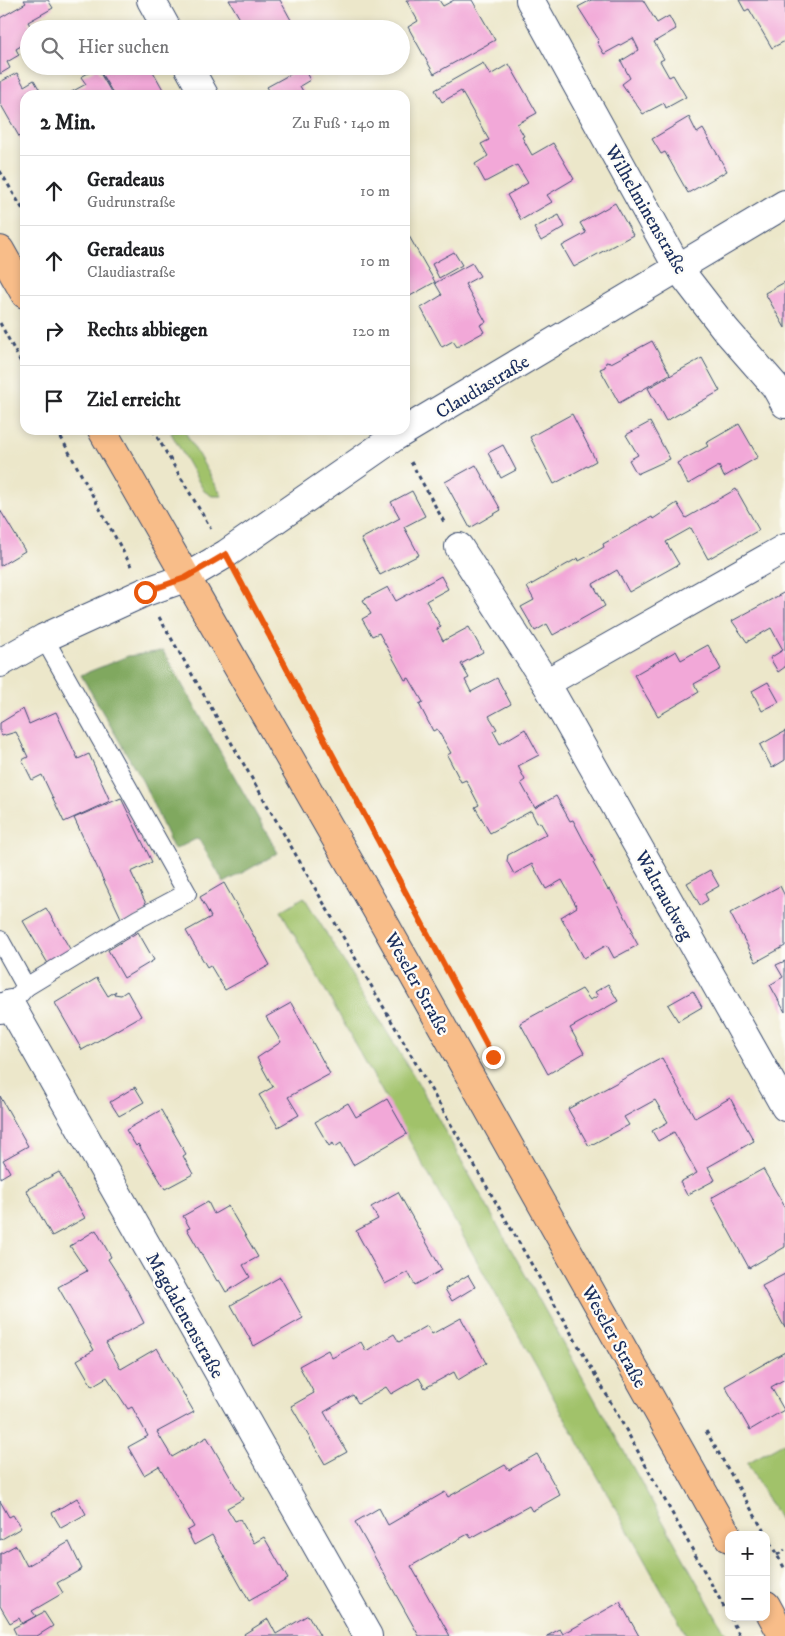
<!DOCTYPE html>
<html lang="de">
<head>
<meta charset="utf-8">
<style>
	:root { --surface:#fff; --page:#f6f6f6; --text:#202124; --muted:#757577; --line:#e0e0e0 }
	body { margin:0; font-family:"IM FELL DW Pica",serif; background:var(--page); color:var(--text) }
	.controls { position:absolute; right:15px; bottom:15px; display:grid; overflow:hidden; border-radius:10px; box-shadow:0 2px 8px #0003 }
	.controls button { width:45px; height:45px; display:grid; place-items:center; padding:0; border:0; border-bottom:1px solid var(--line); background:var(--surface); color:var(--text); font:25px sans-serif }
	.stop { position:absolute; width:15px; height:15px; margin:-11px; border:4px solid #ea580c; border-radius:50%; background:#fff }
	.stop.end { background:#ea580c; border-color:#fff; box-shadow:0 1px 5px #0008 }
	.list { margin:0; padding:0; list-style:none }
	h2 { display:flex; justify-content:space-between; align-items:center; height:65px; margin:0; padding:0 20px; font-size:21px }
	h2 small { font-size:16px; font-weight:400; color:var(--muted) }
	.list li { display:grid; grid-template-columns:32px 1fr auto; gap:15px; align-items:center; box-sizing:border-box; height:70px; padding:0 20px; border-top:1px solid var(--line) }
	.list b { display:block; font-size:19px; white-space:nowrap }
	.list p { margin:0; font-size:16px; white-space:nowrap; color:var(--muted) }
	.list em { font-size:16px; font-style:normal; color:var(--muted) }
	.icon { flex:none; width:28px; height:28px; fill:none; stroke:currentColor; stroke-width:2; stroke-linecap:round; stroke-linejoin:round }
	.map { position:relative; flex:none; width:785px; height:1636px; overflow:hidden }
	.search { position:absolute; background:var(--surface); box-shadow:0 2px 8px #0003; left:20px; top:20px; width:390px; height:55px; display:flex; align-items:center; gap:12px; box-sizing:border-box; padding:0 18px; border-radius:28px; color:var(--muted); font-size:19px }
	.panel { position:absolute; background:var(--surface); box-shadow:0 2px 8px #0003; left:20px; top:90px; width:390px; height:345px; border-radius:15px }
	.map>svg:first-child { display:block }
	.green { fill:#a1c26a; stroke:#5e7864 }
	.forest { fill:#80a85e; stroke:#4e6c5e }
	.building { fill:#f2a8d8 }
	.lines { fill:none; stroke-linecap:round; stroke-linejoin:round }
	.lane-casing { stroke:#3a4b6e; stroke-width:20 }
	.street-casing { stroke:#3a4b6e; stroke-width:30 }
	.primary-casing { stroke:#3a4b6e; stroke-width:30 }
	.path { stroke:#3a4b6e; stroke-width:3; stroke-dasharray:4 4; stroke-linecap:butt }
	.lane { stroke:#fff; stroke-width:18 }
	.street { stroke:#fff; stroke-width:28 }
	.primary { stroke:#f8bd89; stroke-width:28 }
	.route { stroke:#ea580c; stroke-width:6 }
	.labels { text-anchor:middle; stroke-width:4.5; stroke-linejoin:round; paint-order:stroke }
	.street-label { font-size:19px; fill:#1b2f5e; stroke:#fdfcf7 }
</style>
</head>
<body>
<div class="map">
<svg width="785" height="1636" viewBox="0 0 785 1636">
	<rect width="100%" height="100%" fill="#fdfcf7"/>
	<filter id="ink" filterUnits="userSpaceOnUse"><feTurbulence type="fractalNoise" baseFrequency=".02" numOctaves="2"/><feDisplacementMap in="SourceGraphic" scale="10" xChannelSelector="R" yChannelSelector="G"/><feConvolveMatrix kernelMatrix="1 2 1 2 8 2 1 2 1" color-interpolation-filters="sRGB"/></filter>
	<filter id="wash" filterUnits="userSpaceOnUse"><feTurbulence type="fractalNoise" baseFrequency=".0096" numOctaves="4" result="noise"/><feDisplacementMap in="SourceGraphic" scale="20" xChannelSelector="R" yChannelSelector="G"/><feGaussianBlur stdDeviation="1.12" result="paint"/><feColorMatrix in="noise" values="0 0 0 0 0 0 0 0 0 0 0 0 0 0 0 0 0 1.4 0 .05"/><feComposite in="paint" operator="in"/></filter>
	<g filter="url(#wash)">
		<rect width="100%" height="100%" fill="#ece7ca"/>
		<g class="green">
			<polygon points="177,430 184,430 222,496 212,496 204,491 171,433"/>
			<polygon points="304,897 417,1081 727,1636 687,1636 281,911"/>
			<polygon points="785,1442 785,1529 747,1463"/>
		</g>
		<polygon class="forest" points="163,651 278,853 224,883 198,838 174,850 143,782 81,675 128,656"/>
		<g id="blocks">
			<g class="building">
				<polygon points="24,0 48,0 53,8 28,22 32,29 29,29 29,41 16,49 19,55 7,62 10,68 0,74 0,18 26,3"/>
				<polygon points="229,0 280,0 296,29 246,29"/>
				<polygon points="406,0 439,0 443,6 454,0 472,0 495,40 434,74 408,27 418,21"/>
				<polygon points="591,0 643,0 657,23 669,16 676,29 654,42 664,59 660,61 669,77 673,75 686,97 666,108 664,103 643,114 622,84 630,78 621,61 639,50 633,38 604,54 597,42 599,40 578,7"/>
				<polygon points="739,0 785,0 785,41 772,48 749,9 745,11"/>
				<polygon points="483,63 490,75 509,64 537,113 517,124 524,136 522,137 532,155 553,143 574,179 547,195 552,202 521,220 507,195 528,183 517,165 485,182 475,164 488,156 481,144 489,140 461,91 442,102 435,90"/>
				<polygon points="114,66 150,66 166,95 114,95 101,73"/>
				<polygon points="303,67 310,80 300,86 305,95 272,95 267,87"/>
				<polygon points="97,68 113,95 66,95 86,84 81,77"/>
				<polygon points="17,73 24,86 34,80 42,94 25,95 25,147 0,103 0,82"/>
				<polygon points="689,117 697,133 703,129 727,171 688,193 665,152 661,154 652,139"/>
				<polygon points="615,203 633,235 574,267 562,246 586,233 580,223"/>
				<polygon points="559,215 565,227 541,241 534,228"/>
				<polygon points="405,229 435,282 410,296 405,290"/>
				<polygon points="454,252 462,265 439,278 432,264"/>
				<polygon points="472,263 480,276 465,284 486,322 480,325 484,332 457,347 453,341 442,347 421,308 442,295 435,283"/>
				<polygon points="785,282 785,328 765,293"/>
				<polygon points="652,341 670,374 619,403 600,369 605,367 606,362 611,363"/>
				<polygon points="702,358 720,391 666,421 648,388"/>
				<polygon points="572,414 596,461 554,484 530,437"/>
				<polygon points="650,422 670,459 637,474 629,460 638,455 626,435"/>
				<polygon points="739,424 758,457 724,477 719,466 688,484 677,463 708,446 706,443"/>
				<polygon points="503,445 516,470 501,478 488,453"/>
				<polygon points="476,465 501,510 470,528 445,482"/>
				<polygon points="736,489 759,530 708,559 691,528 666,542 679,564 629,592 617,570 593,584 605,606 553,635 547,624 535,631 521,607 534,600 527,587 578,558 579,561 592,554 604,547 603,544 652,517 653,519 677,503 686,518"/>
				<polygon points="412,491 425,516 404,527 419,555 380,575 361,539 400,518 391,502"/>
				<polygon points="0,510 25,551 0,566"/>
				<polygon points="441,576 448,589 426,601 441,627 437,629 443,641 469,627 483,652 461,664 469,678 465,680 471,692 497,678 511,704 489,716 497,729 493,731 500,744 525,729 539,755 518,766 525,780 521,783 535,808 556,796 570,821 573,820 595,862 593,863 608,890 610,889 633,931 631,932 638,945 614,958 607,945 584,958 561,917 577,907 562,880 546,889 532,864 514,874 507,861 508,855 547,834 540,822 537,823 531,811 490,833 475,807 479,805 466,780 461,782 447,755 451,753 437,729 433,731 419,704 423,702 409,678 405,680 379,633 372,636 362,619 371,614 363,600 388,587 396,601"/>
				<polygon points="785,592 785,667 778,672 770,658 783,650 771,628 747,642 732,621"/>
				<polygon points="708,645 721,669 694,684 699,692 658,716 634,675 676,651 681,660"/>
				<polygon points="768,682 779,702 762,711 752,691"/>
				<polygon points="23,709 29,724 56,712 78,759 89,754 110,801 64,822 42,775 32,780 22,760 28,757 16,732 2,736 0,733 0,723"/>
				<polygon points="785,731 785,760 772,768 760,745"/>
				<polygon points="121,798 152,862 131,872 149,910 124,924 74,818"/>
				<polygon points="710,870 719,886 705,894 708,900 700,905 687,883"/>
				<polygon points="224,883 270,965 225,990 210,965 207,967 186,931 211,917 200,897"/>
				<polygon points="780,886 785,896 785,946 756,962 730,913"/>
				<polygon points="46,908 73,954 50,967 23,921"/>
				<polygon points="138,932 154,960 124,978 108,950"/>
				<polygon points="785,961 785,1012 770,985 783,977 776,965"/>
				<polygon points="97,978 108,996 116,991 114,994 121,995 127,991 141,1016 82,1050 55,1003"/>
				<polygon points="608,984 618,1001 570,1028 584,1053 548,1074 520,1023 582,989 590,1000 598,996 595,992"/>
				<polygon points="693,991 702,1007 678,1021 668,1005"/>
				<polygon points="291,1003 330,1074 288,1097 299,1115 278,1127 259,1095 273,1087 257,1058 281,1042 266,1017"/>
				<polygon points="662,1058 695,1118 730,1098 754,1141 708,1167 715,1180 687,1195 680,1182 697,1173 674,1132 658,1141 652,1131 668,1122 655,1100 624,1117 629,1125 589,1146 568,1109"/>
				<polygon points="135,1087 144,1102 119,1116 110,1102"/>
				<polygon points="0,1096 28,1146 3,1160 10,1172 0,1178"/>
				<polygon points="387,1099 407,1134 353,1165 341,1143 335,1147 333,1143 329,1146 315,1122 348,1103 356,1117"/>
				<polygon points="161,1110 186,1154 183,1156 193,1174 165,1189 138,1144 136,1146 126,1130"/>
				<polygon points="763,1169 785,1207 785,1247 749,1268 711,1198"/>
				<polygon points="59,1172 85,1218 52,1236 26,1190"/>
				<polygon points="398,1192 442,1270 415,1285 408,1272 385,1284 356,1231 378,1219 371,1207"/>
				<polygon points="208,1202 214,1214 228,1206 258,1257 243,1265 250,1277 226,1292 219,1280 217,1281 187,1229 190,1228 183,1216"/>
				<polygon points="96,1230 111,1257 108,1259 124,1284 144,1323 106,1343 121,1369 157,1348 194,1412 157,1432 172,1457 207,1437 243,1499 227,1508 235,1521 240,1519 254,1543 264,1537 288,1579 249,1601 212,1535 194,1545 187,1531 194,1527 159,1466 144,1475 128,1447 148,1436 132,1407 128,1409 107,1377 92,1386 77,1360 94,1350 58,1287 87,1271 70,1246"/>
				<polygon points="785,1274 785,1328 762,1286"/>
				<polygon points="468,1275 475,1287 452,1301 445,1289"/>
				<polygon points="280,1277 303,1318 254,1346 231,1305"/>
				<polygon points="461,1318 486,1363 458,1380 454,1372 425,1388 419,1378 391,1394 386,1387 358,1403 353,1395 324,1412 347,1452 325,1464 291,1406 314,1393 299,1366 328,1350 332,1358 361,1342 366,1351 394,1334 399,1342 427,1326 432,1334"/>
				<polygon points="785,1352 785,1379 771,1387 784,1410 750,1430 725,1386"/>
				<polygon points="537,1454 560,1495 532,1511 529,1506 471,1538 468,1534 411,1566 450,1636 419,1636 355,1522 379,1508 388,1525 445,1492 448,1497 505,1465 509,1470"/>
				<polygon points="77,1498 86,1514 61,1528 52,1513"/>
				<polygon points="0,1501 9,1517 13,1515 21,1528 0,1540"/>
				<polygon points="69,1542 82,1569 57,1583 63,1593 32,1611 36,1616 22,1624 19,1618 10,1623 0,1606 0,1554 16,1545 27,1566"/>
				<polygon points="620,1602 639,1636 547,1636 560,1629 563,1634"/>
				<polygon points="44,1612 53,1626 37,1636 17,1636 13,1628"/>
				<polygon points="308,1615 320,1636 245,1636 244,1634 268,1619 276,1634"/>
			</g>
		</g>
	</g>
	<g filter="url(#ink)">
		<use href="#blocks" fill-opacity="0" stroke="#3a4b6e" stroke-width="1"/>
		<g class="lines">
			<g class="lane-casing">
				<g id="lane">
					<polyline points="0,940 26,987 19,995"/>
					<polyline points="26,987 138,919 187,893 44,638"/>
				</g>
			</g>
			<g class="street-casing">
				<g id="street">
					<polyline points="151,0 167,29"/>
					<polyline points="530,0 678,268 726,330 775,386 785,404"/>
					<polyline points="188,66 204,95"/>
					<polyline points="459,547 546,683"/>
					<polyline points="785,548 546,683 785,1107"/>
					<polyline points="0,663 44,638 145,592 185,578 226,554 396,436 785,204"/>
					<polyline points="0,1009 10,1004 368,1636"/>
				</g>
			</g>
			<g class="primary-casing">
				<g id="primary">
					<polyline points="0,250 25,294"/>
					<polyline points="102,430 383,921 729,1538"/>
					<polyline points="766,1605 783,1636"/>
				</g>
			</g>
			<g class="path">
				<polyline points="0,171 25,213"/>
				<polyline points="0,323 25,370"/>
				<polyline points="57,430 131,566"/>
				<polyline points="153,430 211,529"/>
				<polyline points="411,462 444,522"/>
				<polyline points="240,581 426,931"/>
				<polyline points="159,617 605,1392 729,1616"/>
				<polyline points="706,1431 766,1535"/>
				<polyline points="766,1536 785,1569"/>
				<polyline points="777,1555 785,1550"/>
				<polyline points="730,1617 740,1636"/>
			</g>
			<use href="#lane" class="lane"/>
			<use href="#street" class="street"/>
			<use href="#primary" class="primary"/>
		</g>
	</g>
	<g class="lines" filter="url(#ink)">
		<polyline class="route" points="145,592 185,578 226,554 493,1057"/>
	</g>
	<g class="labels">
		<g class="street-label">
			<text transform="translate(647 209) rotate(60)" y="7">Wilhelminenstraße</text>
			<text transform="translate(482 386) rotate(-31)" y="7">Claudiastraße</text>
			<text transform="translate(665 895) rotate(61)" y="7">Waltraudweg</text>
			<text transform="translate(418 983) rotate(61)" y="7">Weseler Straße</text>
			<text transform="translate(186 1315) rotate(61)" y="7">Magdalenenstraße</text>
			<text transform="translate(615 1336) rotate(61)" y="7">Weseler Straße</text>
		</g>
	</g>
</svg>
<div class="controls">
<button>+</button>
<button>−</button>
</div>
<div class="stop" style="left:145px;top:592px"></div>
<div class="stop end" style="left:493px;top:1057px"></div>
<div class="search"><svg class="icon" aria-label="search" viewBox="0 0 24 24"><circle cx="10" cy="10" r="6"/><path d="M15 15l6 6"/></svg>Hier suchen</div>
<section class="panel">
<h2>2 Min.<small>Zu Fuß · 140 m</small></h2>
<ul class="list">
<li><svg class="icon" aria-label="ahead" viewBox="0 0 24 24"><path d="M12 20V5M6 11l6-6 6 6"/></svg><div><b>Geradeaus</b><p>Gudrunstraße</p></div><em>10 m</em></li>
<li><svg class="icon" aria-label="ahead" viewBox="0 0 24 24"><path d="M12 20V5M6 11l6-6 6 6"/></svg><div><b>Geradeaus</b><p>Claudiastraße</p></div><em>10 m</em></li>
<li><svg class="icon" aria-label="right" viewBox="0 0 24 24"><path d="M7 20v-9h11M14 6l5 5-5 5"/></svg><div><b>Rechts abbiegen</b></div><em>120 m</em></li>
<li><svg class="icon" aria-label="arrive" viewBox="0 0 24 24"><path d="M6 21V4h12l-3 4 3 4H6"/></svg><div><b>Ziel erreicht</b></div></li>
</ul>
</section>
</div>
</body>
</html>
